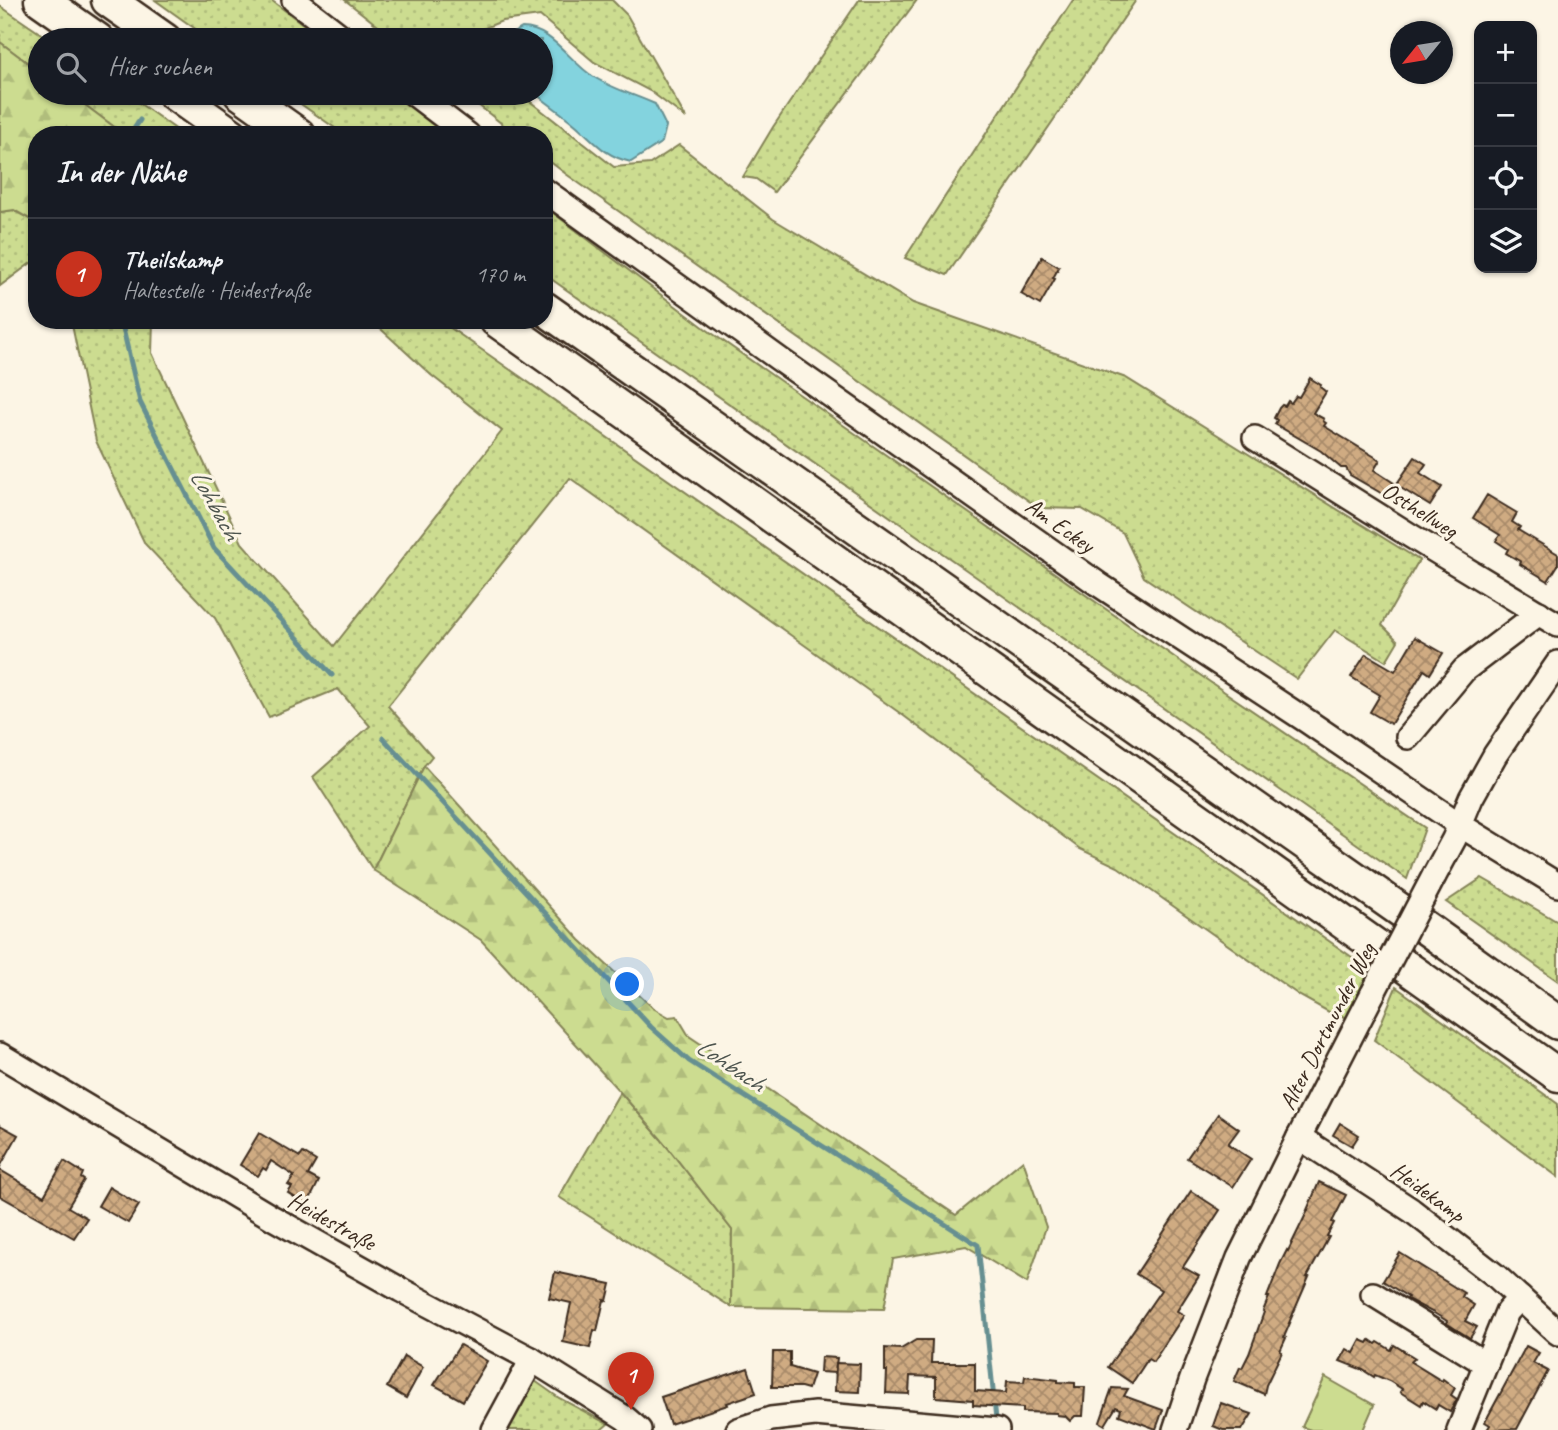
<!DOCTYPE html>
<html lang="de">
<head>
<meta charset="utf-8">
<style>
	:root { --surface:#171b24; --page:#242831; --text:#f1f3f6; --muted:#9ea1a6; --line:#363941; --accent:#c8321e }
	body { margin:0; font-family:Caveat,sans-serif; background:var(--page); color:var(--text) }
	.controls { position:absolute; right:21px; top:21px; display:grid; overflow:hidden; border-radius:14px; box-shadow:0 2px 5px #0004 }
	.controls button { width:63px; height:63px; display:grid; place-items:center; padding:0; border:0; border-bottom:2px solid var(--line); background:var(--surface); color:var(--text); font:35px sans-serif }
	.compass { position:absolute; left:1390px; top:21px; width:63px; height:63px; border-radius:50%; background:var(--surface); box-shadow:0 2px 5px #0004; rotate:240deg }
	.you { position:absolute; left:628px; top:985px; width:24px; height:24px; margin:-18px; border:5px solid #fff; border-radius:50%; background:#1a73e8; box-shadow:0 0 0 10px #1a73e833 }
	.badge { display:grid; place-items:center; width:46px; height:46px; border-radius:50%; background:var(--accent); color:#fff; font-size:23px; font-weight:700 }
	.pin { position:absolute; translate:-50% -58px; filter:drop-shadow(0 2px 4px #0008) }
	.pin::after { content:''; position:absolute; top:37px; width:24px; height:21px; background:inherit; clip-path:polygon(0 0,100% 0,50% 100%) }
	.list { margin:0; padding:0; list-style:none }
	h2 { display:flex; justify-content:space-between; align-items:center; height:91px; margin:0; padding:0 28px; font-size:30px }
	h2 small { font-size:23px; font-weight:400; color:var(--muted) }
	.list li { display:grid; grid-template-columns:46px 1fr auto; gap:21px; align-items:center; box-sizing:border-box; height:112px; padding:0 28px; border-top:2px solid var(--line) }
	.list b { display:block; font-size:26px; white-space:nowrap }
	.list p { margin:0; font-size:23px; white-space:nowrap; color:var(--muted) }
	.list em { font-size:23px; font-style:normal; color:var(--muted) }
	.icon { flex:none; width:38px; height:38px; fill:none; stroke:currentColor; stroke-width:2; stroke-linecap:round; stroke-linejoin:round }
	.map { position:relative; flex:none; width:1558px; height:1430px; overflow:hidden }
	.search { position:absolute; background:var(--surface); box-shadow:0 2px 5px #0004; left:28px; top:28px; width:525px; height:77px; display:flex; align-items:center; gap:18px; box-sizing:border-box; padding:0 24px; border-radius:38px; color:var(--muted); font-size:26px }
	.panel { position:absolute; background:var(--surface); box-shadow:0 2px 5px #0004; left:28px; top:126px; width:525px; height:203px; border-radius:28px }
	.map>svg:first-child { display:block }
	.grass { fill:url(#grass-dots); stroke:#848357; stroke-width:2 }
	.forest { fill:url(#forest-firs); stroke:#848357; stroke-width:2 }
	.park { fill:#ccdc90; stroke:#848357; stroke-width:2 }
	.water { fill:#83d3de; stroke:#668f91; stroke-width:2 }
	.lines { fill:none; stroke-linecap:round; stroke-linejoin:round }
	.stream { stroke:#668f91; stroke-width:5 }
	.building { fill:url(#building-cross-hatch); stroke:#3b2a1e; stroke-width:2 }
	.minor-casing { stroke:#3b2a1e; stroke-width:28 }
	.highway-casing { stroke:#3b2a1e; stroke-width:37 }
	.minor { stroke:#fcf5e5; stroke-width:23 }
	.highway { stroke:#fcf5e5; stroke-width:32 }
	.minor-bridge-casing { stroke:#3b2a1e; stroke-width:28; stroke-linecap:butt }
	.minor-bridge { stroke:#fcf5e5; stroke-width:23 }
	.labels { text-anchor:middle; stroke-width:6; stroke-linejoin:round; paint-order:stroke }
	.street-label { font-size:24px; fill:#3b2a1e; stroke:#fcf5e5 }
	.water-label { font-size:26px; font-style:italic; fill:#4d544e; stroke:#fcf5e5 }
</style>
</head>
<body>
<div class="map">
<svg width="1558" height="1430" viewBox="0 0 1558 1430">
	<defs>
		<pattern id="grass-dots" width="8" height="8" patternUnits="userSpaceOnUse" patternTransform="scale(1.75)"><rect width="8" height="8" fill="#ccdc90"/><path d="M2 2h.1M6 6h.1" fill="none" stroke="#b0bd7c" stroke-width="1.8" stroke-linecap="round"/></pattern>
		<pattern id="forest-firs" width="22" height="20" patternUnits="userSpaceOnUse" patternTransform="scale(1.75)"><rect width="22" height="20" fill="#ccdc90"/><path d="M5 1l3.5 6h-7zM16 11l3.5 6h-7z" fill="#b0bd7c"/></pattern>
		<pattern id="building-cross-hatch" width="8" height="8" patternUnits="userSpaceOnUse" patternTransform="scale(1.75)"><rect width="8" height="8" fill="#cfab82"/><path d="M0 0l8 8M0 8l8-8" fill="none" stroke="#a98b6a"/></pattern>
	</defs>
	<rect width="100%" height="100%" fill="#fcf5e5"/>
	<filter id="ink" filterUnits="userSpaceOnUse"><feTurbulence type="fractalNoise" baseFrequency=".0143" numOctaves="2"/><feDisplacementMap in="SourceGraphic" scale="14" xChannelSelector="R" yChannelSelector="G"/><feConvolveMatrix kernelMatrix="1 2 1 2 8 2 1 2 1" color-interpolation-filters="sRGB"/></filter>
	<g filter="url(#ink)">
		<g class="grass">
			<polygon points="155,0 271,0 324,40 211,40"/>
			<polygon points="345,0 612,0 627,15 686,118 650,91 594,62 540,16 502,21 455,40 396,40"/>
			<polygon points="859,0 917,0 774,192 756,179 743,177 773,127"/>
			<polygon points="1073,0 1136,0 947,275 905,258"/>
			<polygon points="0,6 50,40 40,40 40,72 0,42"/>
			<polygon points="69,93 125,93 184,135 125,135"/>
			<polygon points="285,93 394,93 449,135 345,135"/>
			<polygon points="463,93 479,93 490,102 510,94 523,96 614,167 650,164 679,145 773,219 913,303 1126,378 1419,560 1382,625 1398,641 1386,661 1335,630 1297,679 1144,577 1123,533 1082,509 1039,508 566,174 544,157 544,135 516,135"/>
			<polygon points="544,206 706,329 1210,682 1425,828 1407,879 544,274"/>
			<polygon points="13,210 37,223 37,261 31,263 0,286 0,212"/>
			<polygon points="71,320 153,320 152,353 242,543 334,646 502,431 431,375 371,320 439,320 1372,971 1348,1018 1329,1012 1300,996 1118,867 1080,849 904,716 570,478 388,706 432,756 424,766 373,870 313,777 370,726 338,689 269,717 215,618 145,544 96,441"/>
			<polygon points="1482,878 1558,922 1558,981 1446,902"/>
			<polygon points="1396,987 1558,1104 1558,1177 1374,1040"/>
			<polygon points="620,1092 661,1139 732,1230 731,1307 559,1197"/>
			<polygon points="521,1371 559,1398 608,1424 601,1430 492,1430"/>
		</g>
		<g class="forest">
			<polygon points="0,42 40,72 40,93 69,93 125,135 37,135 37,223 14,210 0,212"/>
			<polygon points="424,766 580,940 653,1008 669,1017 677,1016 689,1036 956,1215 1023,1160 1046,1227 1027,1283 966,1246 893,1259 884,1309 731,1307 732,1230 661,1139 620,1092 481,940 373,870"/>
		</g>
		<polygon class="park" points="1325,1377 1374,1405 1363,1430 1311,1430 1302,1427"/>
		<path class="water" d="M522 28C553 28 570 63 594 77 613 89 635 95 655 104L666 126 662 142 631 162C606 157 595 142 577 126 564 115 550 105 537 95L532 93H541V40H506L513 33Z"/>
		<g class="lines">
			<g class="stream">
				<polyline points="130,135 140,120"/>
				<polyline points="121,320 140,402 214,548 332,675"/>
				<polyline points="383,738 651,1027 689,1061 978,1245 996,1419"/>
			</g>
		</g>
		<g class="building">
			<polygon points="1042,257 1059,267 1053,278 1055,279 1040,305 1021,294"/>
			<polygon points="1310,378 1321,385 1320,387 1326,392 1313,413 1324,419 1323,421 1326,423 1324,426 1380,460 1374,470 1394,483 1386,496 1350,475 1346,468 1341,468 1321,451 1275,424 1277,420 1274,418 1279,408 1282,405 1285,406 1288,401 1291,403 1296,396 1299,397"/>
			<polygon points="1415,457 1426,464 1420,473 1442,487 1430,506 1396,485"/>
			<polygon points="1487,495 1517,513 1512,522 1520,527 1518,530 1558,554 1558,565 1548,581 1520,564 1521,562 1506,553 1508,549 1496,541 1500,535 1473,518"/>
			<polygon points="1415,637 1443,653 1430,674 1424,670 1391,724 1370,712 1380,695 1351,677 1366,654 1395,671"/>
			<polygon points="1218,1114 1239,1129 1228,1144 1251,1159 1233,1187 1187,1158"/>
			<polygon points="1340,1123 1359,1135 1352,1146 1333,1135"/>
			<polygon points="0,1125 18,1135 0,1167"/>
			<polygon points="259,1133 300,1157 303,1153 316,1161 308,1175 319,1181 307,1205 288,1193 292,1187 288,1185 294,1176 271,1161 266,1170 263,1168 258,1176 240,1165"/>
			<polygon points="64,1161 83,1173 81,1178 84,1180 68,1207 87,1218 74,1238 0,1196 0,1170 44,1196"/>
			<polygon points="1319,1182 1346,1195 1332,1222 1334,1223 1327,1236 1329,1237 1307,1277 1309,1277 1289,1323 1290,1323 1284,1337 1286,1338 1280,1351 1282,1352 1266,1385 1264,1394 1234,1381 1240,1367 1242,1368 1249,1354 1264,1312 1263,1311 1269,1297 1267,1297 1280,1264 1287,1250 1288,1251 1308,1210 1307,1210"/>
			<polygon points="109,1187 139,1205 128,1223 98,1206"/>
			<polygon points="1191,1191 1220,1210 1183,1267 1199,1276 1177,1311 1184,1315 1153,1362 1148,1359 1132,1383 1108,1367 1161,1290 1136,1274"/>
			<polygon points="1400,1253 1464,1293 1462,1297 1474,1305 1465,1321 1477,1327 1470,1338 1446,1323 1447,1321 1434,1313 1407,1299 1408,1297 1383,1281"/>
			<polygon points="555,1272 611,1284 607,1301 604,1300 597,1331 594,1330 590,1348 563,1342 571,1303 549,1298"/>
			<polygon points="916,1340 932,1340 931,1363 975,1363 975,1391 1006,1393 1007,1381 1024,1382 1025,1376 1058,1380 1058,1382 1075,1383 1075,1387 1085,1387 1083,1416 1075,1416 1070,1421 1065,1416 1057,1415 1057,1413 1023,1412 1023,1408 973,1405 973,1400 936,1397 936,1377 910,1376 909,1394 886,1393 887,1371 885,1371 885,1348 901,1349"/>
			<polygon points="1361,1340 1368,1343 1370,1340 1376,1344 1378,1342 1391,1350 1394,1345 1415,1358 1411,1362 1442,1381 1443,1379 1455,1388 1451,1395 1457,1399 1450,1412 1438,1405 1436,1409 1423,1401 1421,1405 1400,1392 1402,1389 1389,1381 1375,1375 1374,1377 1363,1370 1340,1361 1347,1349 1354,1353"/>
			<polygon points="460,1345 487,1361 463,1401 434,1385"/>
			<polygon points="1526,1346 1539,1353 1533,1363 1548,1371 1517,1429 1487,1430 1490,1425 1485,1422"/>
			<polygon points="773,1352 790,1352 790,1367 813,1374 808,1389 801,1387 772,1387"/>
			<polygon points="404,1356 423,1367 406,1398 387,1387"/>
			<polygon points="821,1357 837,1358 835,1373 820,1372"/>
			<polygon points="836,1363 860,1364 859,1392 835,1391"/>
			<polygon points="748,1368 756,1393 727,1403 728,1405 670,1424 661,1397"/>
			<polygon points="1112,1388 1128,1389 1124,1396 1163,1410 1156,1429 1119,1415 1121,1409 1116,1407 1105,1425 1100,1422"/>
			<polygon points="1221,1403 1252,1414 1242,1430 1223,1430 1213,1426"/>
		</g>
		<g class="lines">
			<g class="minor-casing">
				<g id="minor">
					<polyline points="294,0 346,40"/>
					<polyline points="413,93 468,135"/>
					<polyline points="544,190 779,359 1098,584 1307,721 1460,825 1558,885"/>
					<polyline points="1255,438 1411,536 1558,625"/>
					<polyline points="1408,737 1464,670 1539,613"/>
					<polyline points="1434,876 1454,839 1471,798 1495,755 1558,663"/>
					<polyline points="0,1055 273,1218 401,1290 531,1359 625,1418 639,1430"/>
					<polyline points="1299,1137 1411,1210 1496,1276 1558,1333"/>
					<polyline points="1373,1294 1486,1364"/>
					<polyline points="494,1430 526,1371 531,1359"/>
					<polyline points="738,1430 771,1419 815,1414 997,1430"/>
					<polyline points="1175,1430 1192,1379 1239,1258 1299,1137 1373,993"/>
					<polyline points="1459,1430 1507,1312 1520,1298"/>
				</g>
			</g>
			<g class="highway-casing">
				<g id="highway">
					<polyline points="41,0 98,40"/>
					<polyline points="108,0 165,40"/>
					<polyline points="173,93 232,135"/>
					<polyline points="240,93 299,135"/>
					<polyline points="544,308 1430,931 1558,1023"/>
					<polyline points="496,320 1558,1075"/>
				</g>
			</g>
			<use href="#minor" class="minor"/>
			<use href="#highway" class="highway"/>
			<g class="minor-bridge-casing">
				<polyline id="minor-bridge" points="1373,993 1434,876"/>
			</g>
			<use href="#minor-bridge" class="minor-bridge"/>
		</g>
	</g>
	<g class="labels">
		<g class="street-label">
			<text transform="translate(1420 510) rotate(32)" y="8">Osthellweg</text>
			<text transform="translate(1060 525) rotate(35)" y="8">Am Eckey</text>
			<text transform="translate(1327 1026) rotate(-63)" y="8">Alter Dortmunder Weg</text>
			<text transform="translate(1428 1192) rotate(36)" y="8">Heidekamp</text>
			<text transform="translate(332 1221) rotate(29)" y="8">Heidestraße</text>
		</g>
		<g class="water-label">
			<text transform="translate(216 504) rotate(61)" y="9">Lohbach</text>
			<text transform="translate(731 1064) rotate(34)" y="9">Lohbach</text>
		</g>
	</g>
</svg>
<div class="controls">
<button>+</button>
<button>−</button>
<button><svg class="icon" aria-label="locate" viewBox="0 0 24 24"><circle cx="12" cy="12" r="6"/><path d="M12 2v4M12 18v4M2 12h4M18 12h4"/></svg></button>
<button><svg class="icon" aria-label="layers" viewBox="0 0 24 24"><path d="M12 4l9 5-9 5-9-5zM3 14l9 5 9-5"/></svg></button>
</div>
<svg class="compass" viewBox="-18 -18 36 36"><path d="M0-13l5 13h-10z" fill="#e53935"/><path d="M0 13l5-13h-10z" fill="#9ea1a6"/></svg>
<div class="you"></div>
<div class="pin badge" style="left:631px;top:1410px">1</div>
<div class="search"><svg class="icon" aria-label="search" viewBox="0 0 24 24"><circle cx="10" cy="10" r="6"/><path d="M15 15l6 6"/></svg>Hier suchen</div>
<section class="panel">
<h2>In der Nähe<small></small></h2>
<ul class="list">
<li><span class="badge">1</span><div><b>Theilskamp</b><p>Haltestelle · Heidestraße</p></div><em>170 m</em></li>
</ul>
</section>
</div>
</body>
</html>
